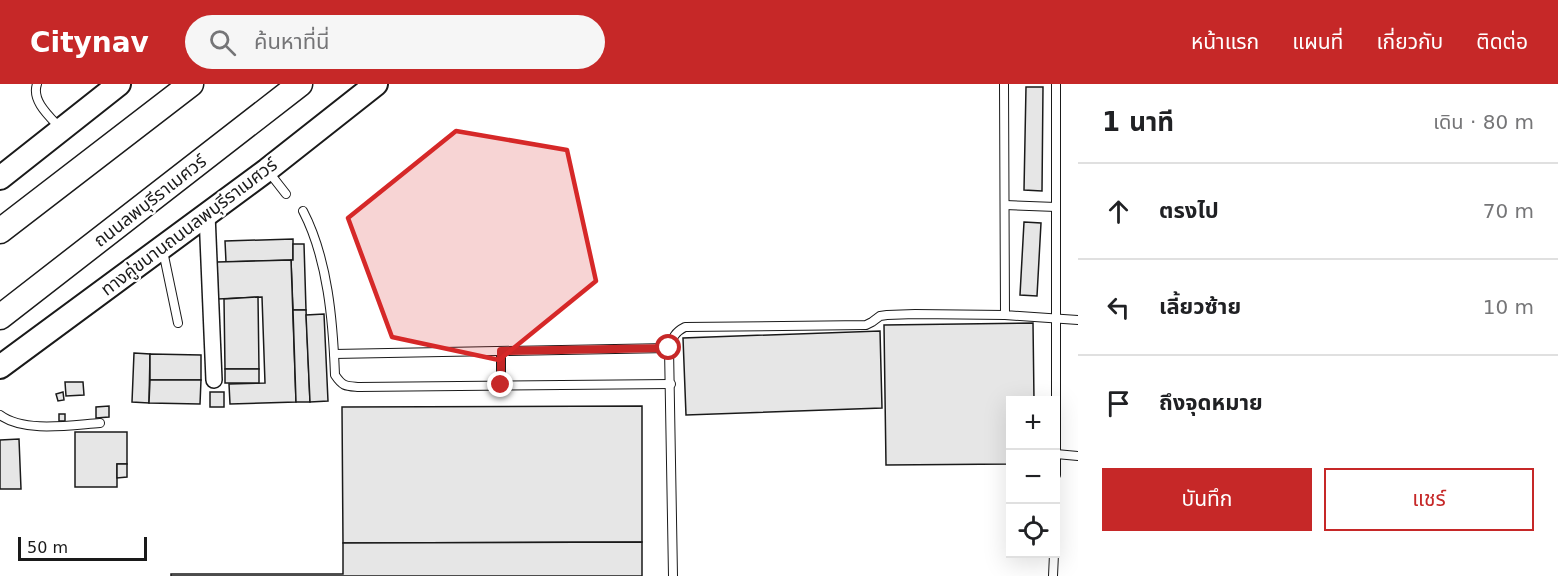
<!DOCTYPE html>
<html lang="th">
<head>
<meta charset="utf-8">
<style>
	:root { --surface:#fff; --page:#f6f6f6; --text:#202124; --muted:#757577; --line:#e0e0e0; --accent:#c62828 }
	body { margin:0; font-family:"DejaVu Sans","Noto Sans Thai",sans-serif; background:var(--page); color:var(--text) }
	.controls { position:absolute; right:18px; bottom:18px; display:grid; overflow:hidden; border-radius:0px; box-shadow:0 6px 24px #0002 }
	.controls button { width:54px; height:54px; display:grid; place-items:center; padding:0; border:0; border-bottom:2px solid var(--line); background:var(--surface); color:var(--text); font:30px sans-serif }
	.scale { position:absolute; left:18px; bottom:15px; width:129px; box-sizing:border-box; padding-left:6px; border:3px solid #1a1a1a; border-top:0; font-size:16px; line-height:21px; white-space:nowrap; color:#1a1a1a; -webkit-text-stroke:4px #fff; paint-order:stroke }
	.stop { position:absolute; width:18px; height:18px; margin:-14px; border:4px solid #c62828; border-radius:50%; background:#fff }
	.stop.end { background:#c62828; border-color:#fff; box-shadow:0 2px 6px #0008 }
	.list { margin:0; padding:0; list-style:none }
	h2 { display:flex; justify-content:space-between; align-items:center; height:78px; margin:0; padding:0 24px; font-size:26px }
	h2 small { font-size:20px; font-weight:400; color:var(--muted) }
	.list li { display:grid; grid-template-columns:39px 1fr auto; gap:18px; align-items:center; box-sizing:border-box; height:96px; padding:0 24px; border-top:2px solid var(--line) }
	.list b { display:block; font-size:22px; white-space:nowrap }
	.list em { font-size:20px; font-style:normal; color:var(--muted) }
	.actions { display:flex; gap:12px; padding:18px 24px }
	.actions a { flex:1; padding:14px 0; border:2px solid var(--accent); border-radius:0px; text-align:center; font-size:21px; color:var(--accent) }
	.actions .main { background:var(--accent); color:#fff }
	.icon { flex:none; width:33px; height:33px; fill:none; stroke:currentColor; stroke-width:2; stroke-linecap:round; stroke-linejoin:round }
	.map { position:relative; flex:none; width:1078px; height:492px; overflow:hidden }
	header { display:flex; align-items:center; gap:36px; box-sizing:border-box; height:84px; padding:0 30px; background:var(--accent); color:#fff }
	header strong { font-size:28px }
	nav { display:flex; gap:33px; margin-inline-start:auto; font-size:21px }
	.search { width:420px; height:54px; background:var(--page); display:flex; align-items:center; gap:15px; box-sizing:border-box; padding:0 21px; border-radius:33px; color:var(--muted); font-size:22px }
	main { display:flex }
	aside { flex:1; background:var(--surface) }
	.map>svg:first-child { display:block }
	.building { fill:#e6e6e6; stroke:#1a1a1a; stroke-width:1.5 }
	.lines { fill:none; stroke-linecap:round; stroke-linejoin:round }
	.service-casing { stroke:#1a1a1a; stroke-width:10 }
	.minor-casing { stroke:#1a1a1a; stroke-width:18 }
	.secondary-casing { stroke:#1a1a1a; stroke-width:26 }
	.primary-casing { stroke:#1a1a1a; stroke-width:27 }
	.service { stroke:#fff; stroke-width:8 }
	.minor { stroke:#fff; stroke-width:15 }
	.secondary { stroke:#fff; stroke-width:22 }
	.primary { stroke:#fff; stroke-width:24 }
	.route { stroke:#c62828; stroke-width:8 }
	.marked { fill:#d62828; fill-opacity:0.2; stroke:#d62828; stroke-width:4.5; stroke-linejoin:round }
	.labels { text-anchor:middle; stroke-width:4.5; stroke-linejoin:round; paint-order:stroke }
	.street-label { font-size:18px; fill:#1a1a1a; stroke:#fff }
</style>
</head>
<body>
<header>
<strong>Citynav</strong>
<div class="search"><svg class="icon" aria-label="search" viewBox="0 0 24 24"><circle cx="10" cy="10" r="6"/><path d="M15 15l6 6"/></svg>ค้นหาที่นี่</div>
<nav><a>หน้าแรก</a><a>แผนที่</a><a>เกี่ยวกับ</a><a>ติดต่อ</a></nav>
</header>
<main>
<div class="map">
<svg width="1078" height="492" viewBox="0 0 1078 492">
	<rect width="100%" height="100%" fill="#fff"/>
	<g class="building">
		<polygon points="1026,3 1043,3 1042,107 1024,106"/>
		<polygon points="1024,138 1041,139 1037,212 1020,211"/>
		<polygon points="293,155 293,176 226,178 225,157"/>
		<polygon points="293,160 304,160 306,226 293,226 291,176 293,176"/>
		<polygon points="291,176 296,318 230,320 229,300 265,299 262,213 218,215 217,178"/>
		<polygon points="258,213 259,285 225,285 224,215"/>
		<polygon points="293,226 306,226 310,318 296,318"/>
		<polygon points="324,230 328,317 310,318 306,231"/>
		<polygon points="1033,239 1034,316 1011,316 1011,380 886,381 884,241"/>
		<polygon points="880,247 882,324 686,331 683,254"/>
		<polygon points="134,269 150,270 149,319 132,318"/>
		<polygon points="150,270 201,271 201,296 150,296"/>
		<rect x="225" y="285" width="34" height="14"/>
		<polygon points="150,296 201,296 200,320 149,319"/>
		<polygon points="65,298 83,298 84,311 66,312"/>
		<polygon points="63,308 64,316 58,317 56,310"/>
		<rect x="210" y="308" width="14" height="15"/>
		<polygon points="109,322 109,333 96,334 96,323"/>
		<polygon points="642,322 642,458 343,459 342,323"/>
		<rect x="59" y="330" width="6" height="7"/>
		<polygon points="75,348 127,348 127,380 117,380 117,403 75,403"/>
		<polygon points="19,355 21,405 0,405 0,356"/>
		<polygon points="117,380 127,380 127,393 117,394"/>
		<polygon points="642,458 642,492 171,492 171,490 343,490 343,459"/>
	</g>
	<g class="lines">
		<g class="service-casing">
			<g id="service">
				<path d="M37 0C31 17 50 33 61 45"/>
				<polyline points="1004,0 1005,231 1078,236"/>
				<polyline points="268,87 286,110"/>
				<polyline points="1005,121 1056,123"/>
				<path d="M303 127C328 175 333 238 335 291 343 303 346 302 359 303L671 300"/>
				<polyline points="163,167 178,239"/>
				<polyline points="501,267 501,301"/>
				<polyline points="334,270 669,264"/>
				<path d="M0 331C24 349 71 341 100 339"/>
				<polyline points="1056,370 1078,372"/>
				<polyline points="1056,391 1056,0"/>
				<path d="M673 492 669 264C673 253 675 248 685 243L866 241 872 238 880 232 887 231 915 230 1005 231"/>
				<polyline points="1053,492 1054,470"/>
			</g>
		</g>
		<g class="minor-casing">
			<polyline id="minor" points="207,130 214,296"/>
		</g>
		<g class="secondary-casing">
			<g id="secondary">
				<polyline points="0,94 119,0"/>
				<polyline points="0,283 267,86 376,0"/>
			</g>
		</g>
		<g class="primary-casing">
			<g id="primary">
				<polyline points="0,147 191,0"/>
				<polyline points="0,233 300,0"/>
			</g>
		</g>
		<use href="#service" class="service"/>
		<use href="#minor" class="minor"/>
		<use href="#secondary" class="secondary"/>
		<use href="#primary" class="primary"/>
	</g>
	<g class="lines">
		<polyline class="route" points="501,301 501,267 669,264"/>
	</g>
	<path class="marked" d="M456 47 567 66 596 197 499 276 392 253 348 134Z"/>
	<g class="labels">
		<g class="street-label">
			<text transform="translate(150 117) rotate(-38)" y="6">ถนนลพบุรีราเมศวร์</text>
			<text transform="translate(189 143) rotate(-37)" y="6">ทางคู่ขนานถนนลพบุรีราเมศวร์</text>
		</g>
	</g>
</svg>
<div class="controls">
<button>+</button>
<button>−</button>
<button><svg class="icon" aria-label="locate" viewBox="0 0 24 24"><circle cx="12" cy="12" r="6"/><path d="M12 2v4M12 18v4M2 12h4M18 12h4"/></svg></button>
</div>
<div class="scale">50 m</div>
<div class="stop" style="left:669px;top:264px"></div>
<div class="stop end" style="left:501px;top:301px"></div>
</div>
<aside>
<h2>1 นาที<small>เดิน · 80 m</small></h2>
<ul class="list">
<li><svg class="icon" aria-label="ahead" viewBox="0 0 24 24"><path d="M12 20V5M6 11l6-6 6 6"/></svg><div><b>ตรงไป</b></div><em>70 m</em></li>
<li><svg class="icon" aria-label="left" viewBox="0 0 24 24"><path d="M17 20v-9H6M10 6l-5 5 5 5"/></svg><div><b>เลี้ยวซ้าย</b></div><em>10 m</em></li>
<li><svg class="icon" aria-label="arrive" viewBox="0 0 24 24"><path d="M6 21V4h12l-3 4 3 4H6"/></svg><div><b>ถึงจุดหมาย</b></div></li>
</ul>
<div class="actions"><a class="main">บันทึก</a><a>แชร์</a></div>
</aside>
</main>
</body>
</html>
